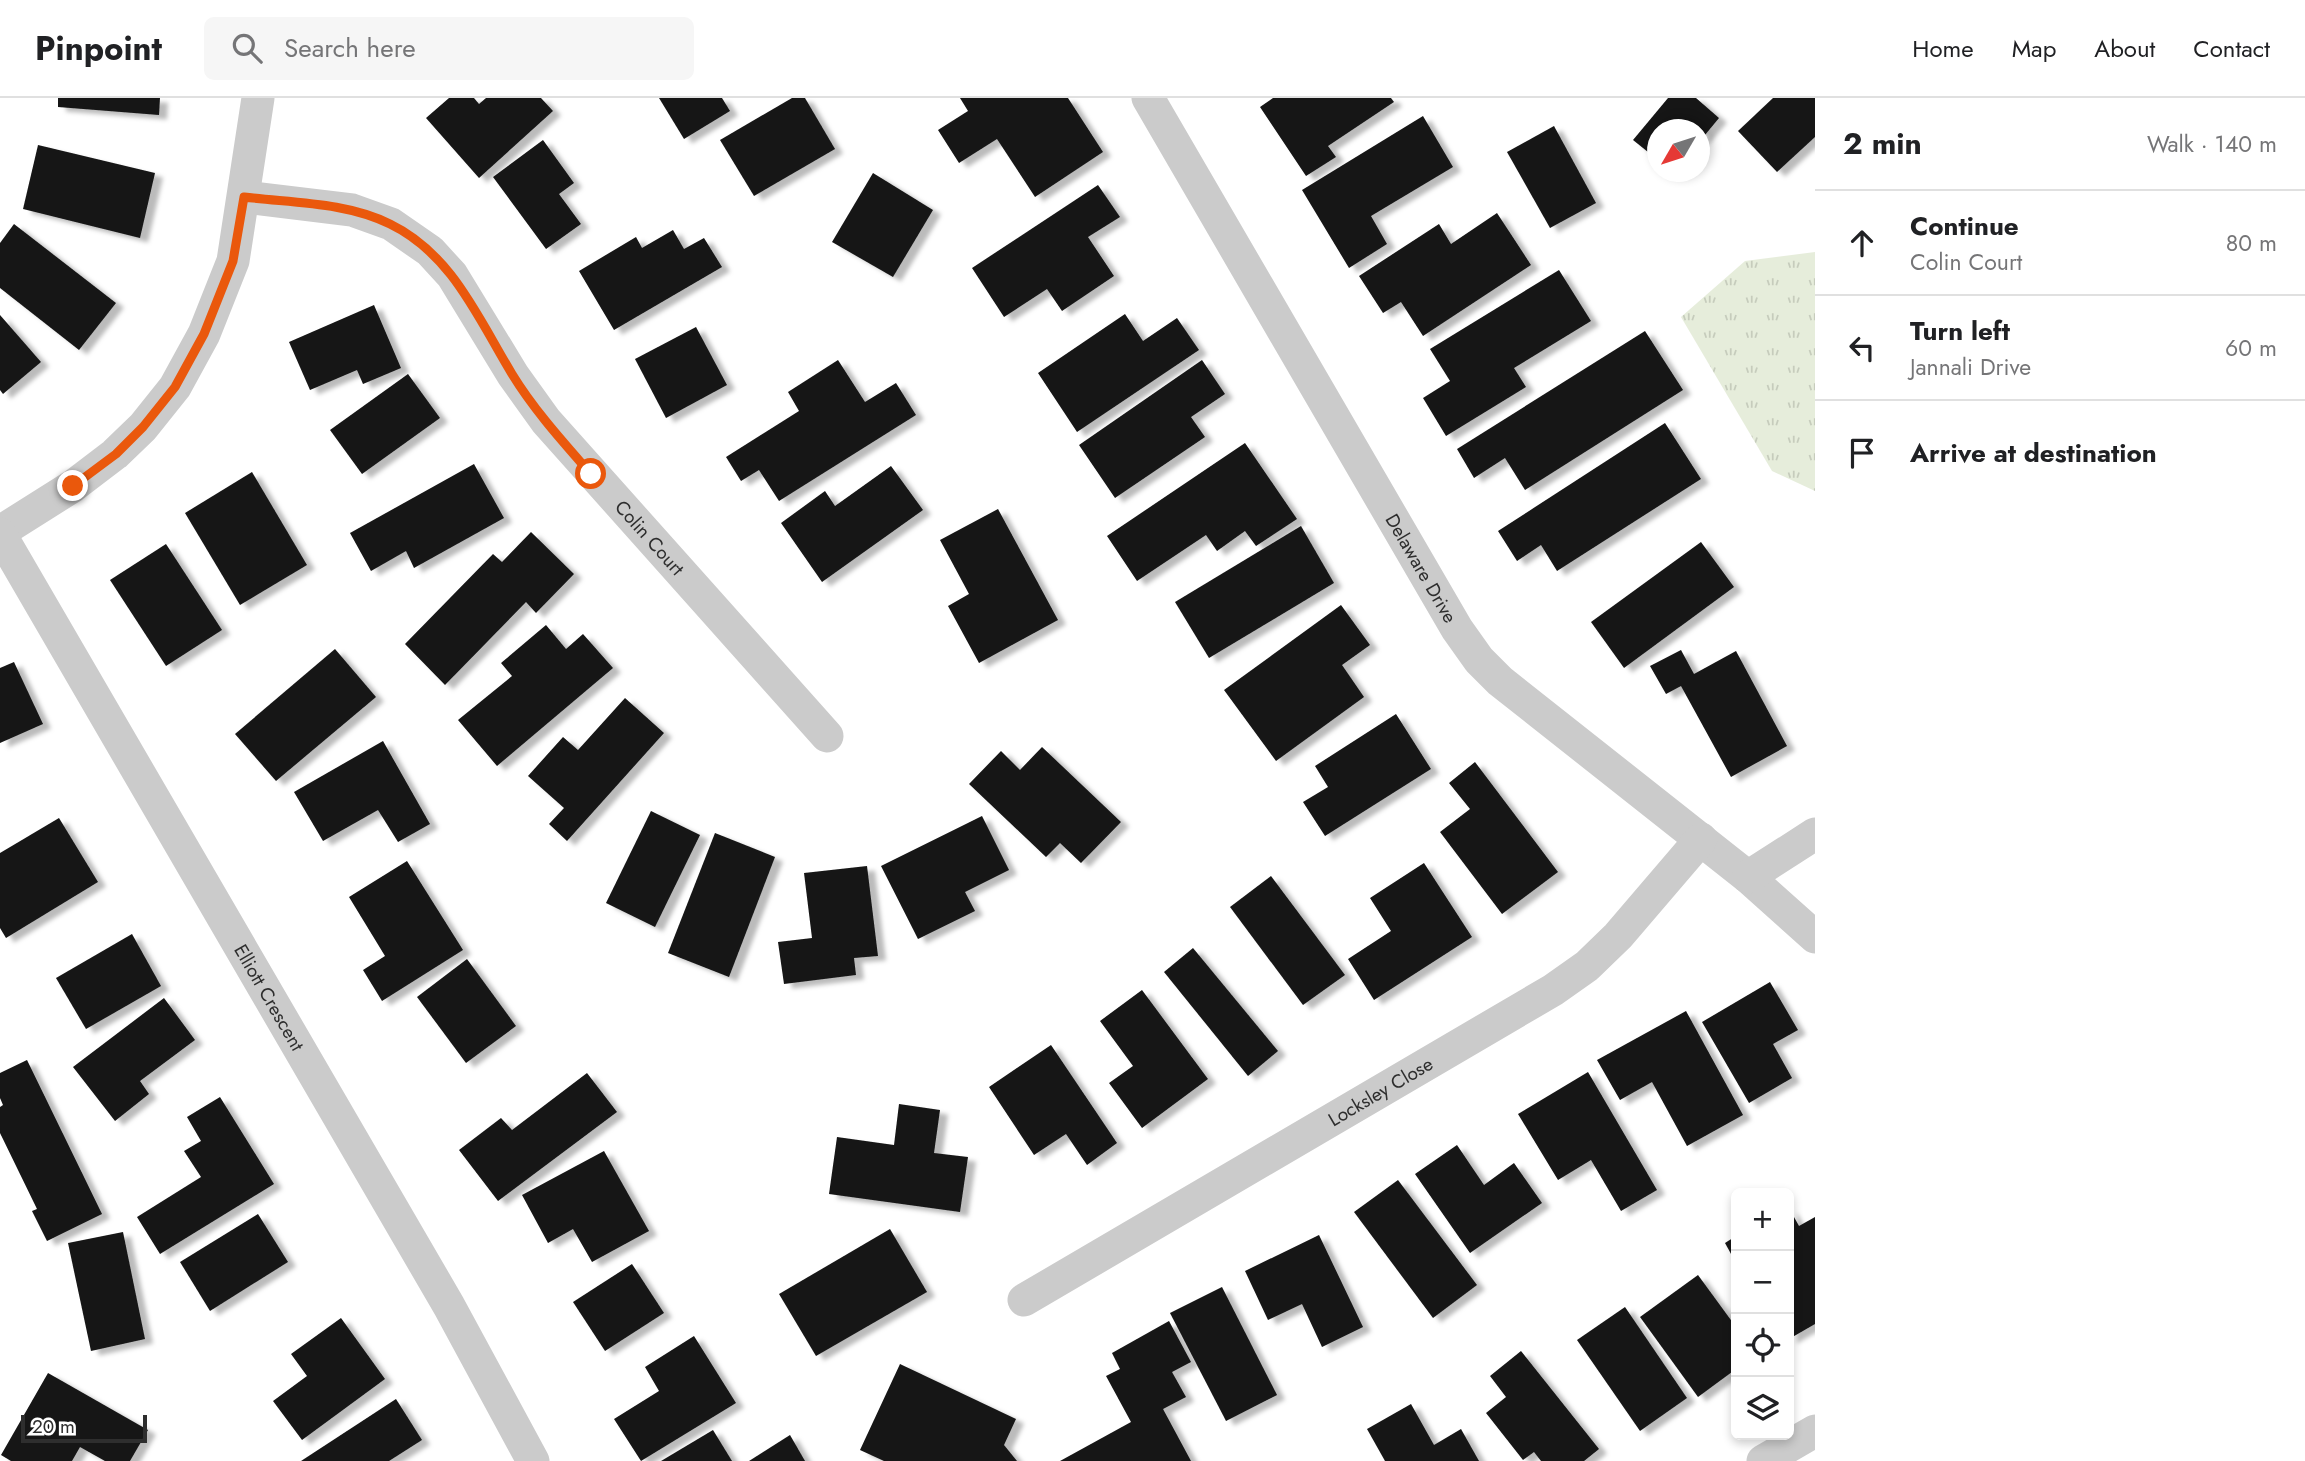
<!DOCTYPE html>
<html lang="en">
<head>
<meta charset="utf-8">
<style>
	:root { --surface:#fff; --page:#f6f6f6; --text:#202124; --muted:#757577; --line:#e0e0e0 }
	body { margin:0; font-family:Jost,sans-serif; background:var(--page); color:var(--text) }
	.controls { position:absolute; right:21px; bottom:21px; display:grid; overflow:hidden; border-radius:10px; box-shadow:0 4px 10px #0003 }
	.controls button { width:63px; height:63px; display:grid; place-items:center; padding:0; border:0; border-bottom:2px solid var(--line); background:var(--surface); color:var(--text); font:35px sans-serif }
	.compass { position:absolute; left:1647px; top:21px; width:63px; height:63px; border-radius:50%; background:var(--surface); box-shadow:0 4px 10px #0003; rotate:231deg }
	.scale { position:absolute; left:21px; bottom:18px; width:126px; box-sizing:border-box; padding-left:7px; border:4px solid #2e2e2e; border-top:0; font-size:19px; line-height:24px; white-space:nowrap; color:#2e2e2e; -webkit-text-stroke:5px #fff; paint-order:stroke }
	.stop { position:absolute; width:21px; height:21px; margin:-16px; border:5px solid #ea580c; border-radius:50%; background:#fff }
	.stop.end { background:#ea580c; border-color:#fff; box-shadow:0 2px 7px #0008 }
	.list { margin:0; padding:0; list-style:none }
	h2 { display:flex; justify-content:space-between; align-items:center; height:91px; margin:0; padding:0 28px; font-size:30px }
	h2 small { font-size:23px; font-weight:400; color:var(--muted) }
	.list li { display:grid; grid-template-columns:46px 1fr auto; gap:21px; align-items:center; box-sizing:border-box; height:105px; padding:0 28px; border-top:2px solid var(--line) }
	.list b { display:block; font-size:26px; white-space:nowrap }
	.list p { margin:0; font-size:23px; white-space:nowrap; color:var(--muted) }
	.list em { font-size:23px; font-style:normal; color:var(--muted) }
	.icon { flex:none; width:38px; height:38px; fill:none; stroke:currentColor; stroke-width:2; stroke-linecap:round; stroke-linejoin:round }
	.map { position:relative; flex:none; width:1815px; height:1363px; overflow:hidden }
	header { display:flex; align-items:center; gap:42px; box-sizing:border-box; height:98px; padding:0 35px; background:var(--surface); border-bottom:2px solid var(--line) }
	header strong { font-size:33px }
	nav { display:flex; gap:38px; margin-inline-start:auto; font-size:24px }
	.search { width:490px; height:63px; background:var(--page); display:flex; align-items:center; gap:18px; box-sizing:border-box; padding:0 24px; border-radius:10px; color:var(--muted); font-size:26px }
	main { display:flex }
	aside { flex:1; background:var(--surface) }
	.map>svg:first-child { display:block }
	.park { fill:url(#park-tufts) }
	.building { fill:#151515; filter:url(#shadow) }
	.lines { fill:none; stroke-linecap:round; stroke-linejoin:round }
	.minor { stroke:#cbcbcb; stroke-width:33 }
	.route { stroke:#ea580c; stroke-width:9 }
	.labels { text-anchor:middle; stroke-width:7; stroke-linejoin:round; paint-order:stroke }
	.street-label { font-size:19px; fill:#2e2e2e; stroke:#fff }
</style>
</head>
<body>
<header>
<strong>Pinpoint</strong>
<div class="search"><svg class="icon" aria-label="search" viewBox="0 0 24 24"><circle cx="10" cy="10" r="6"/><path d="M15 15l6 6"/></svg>Search here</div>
<nav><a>Home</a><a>Map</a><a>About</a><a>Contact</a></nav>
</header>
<main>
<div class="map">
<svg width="1815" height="1363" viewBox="0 0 1815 1363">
	<defs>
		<pattern id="park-tufts" width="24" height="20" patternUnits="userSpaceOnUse" patternTransform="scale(1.75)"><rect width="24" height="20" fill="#e6eddb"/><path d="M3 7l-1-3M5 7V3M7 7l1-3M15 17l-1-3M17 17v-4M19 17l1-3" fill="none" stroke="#c6ccbc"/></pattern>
		<filter id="shadow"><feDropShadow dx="8" dy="4.5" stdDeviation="2" flood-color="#0004"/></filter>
	</defs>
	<rect width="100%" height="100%" fill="#fff"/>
	<polygon class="park" points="1815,154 1815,393 1772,373 1681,219 1745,163"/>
	<g class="building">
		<polygon points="58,0 160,0 159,17 58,9"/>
		<polygon points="449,0 474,0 479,6 486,0 541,0 553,13 479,80 426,20"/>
		<polygon points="659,0 722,0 730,13 684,41"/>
		<polygon points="792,0 805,0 835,51 754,98 720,42"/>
		<polygon points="960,0 1068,0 1103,54 1035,99 997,41 959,65 938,32 968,13"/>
		<polygon points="1273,0 1391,0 1394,4 1328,48 1336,59 1306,78 1260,9"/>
		<polygon points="1668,0 1696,0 1719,20 1700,43 1700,32 1658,32 1658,62 1633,42"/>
		<polygon points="1773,0 1815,0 1815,39 1777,74 1738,33"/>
		<polygon points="1423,18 1453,69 1371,118 1387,146 1349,170 1302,92"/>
		<polygon points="1554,28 1596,105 1550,130 1507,54"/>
		<polygon points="543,42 574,85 559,96 581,126 546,151 493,79"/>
		<polygon points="38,47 155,75 140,140 23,111"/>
		<polygon points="873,75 933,112 893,179 832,144"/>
		<polygon points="1098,87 1120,119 1088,139 1114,178 1062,213 1047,191 1004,219 972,170"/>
		<polygon points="1497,115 1531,167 1423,238 1401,204 1383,215 1359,178 1439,126 1451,146"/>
		<polygon points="14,126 116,205 79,252 0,190 0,145"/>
		<polygon points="673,132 684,151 704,140 722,169 614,232 579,173 636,139 642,150"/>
		<polygon points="1559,172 1591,223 1514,270 1526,289 1446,338 1423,300 1450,283 1430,251"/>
		<polygon points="374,207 401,270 363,286 357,272 310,292 289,244"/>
		<polygon points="1125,216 1143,243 1177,220 1199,252 1077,334 1038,275"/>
		<polygon points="0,217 41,264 3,296 0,292"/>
		<polygon points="696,229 727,287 666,320 635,261"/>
		<polygon points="1645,233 1683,292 1525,392 1505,360 1474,380 1457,351"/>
		<polygon points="838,262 865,304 896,285 916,317 779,403 759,372 741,383 726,359 799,313 788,294"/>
		<polygon points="1202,262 1225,296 1191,319 1205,339 1115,400 1079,347"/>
		<polygon points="408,276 440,320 362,376 330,332"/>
		<polygon points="1665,325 1701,381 1557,473 1541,447 1517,463 1498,433"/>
		<polygon points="1245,345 1297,421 1256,448 1245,433 1217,453 1206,437 1137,483 1107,438"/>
		<polygon points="474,366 504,420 414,470 406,453 371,473 350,435"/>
		<polygon points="891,368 923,412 822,484 781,425 825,393 835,408"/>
		<polygon points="252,374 307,467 240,507 185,415"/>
		<polygon points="998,411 1058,522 979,565 948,508 969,496 940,442"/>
		<polygon points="1301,428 1334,485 1209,560 1175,504"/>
		<polygon points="531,434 574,476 536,515 526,504 445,587 405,546 493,456 502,464"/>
		<polygon points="1701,444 1734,489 1624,570 1591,524"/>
		<polygon points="166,446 222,532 166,568 110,482"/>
		<polygon points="1341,507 1370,547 1342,567 1364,599 1276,663 1224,592"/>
		<polygon points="546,527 566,551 583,536 613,570 497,668 458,622 512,578 501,565"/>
		<polygon points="335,551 376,599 276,683 235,636"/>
		<polygon points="1681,552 1694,576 1736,553 1787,648 1731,679 1681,588 1666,596 1650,568"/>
		<polygon points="14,564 43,626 0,645 0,570"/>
		<polygon points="625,600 664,635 567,743 549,726 564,710 528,678 563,639 578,652"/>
		<polygon points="1396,616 1431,671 1325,738 1303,704 1328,689 1315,668"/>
		<polygon points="383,643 430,726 398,744 378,712 323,743 294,694"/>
		<polygon points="1042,649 1121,724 1081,765 1060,745 1046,759 969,686 1001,653 1020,672"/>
		<polygon points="1475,664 1558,774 1502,816 1440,734 1470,711 1449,685"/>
		<polygon points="651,713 700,737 655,829 606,805"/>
		<polygon points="982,718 1009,772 965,794 975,813 918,841 881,768"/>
		<polygon points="59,720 98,784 6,840 0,830 0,755"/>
		<polygon points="715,735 775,759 729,879 668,855"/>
		<polygon points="407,763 463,852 382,903 363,872 385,858 349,799"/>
		<polygon points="1424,765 1472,839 1374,902 1348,861 1391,833 1370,800"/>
		<polygon points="867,768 878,858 854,860 856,877 784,886 778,844 812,840 804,775"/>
		<polygon points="1271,778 1345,877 1303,907 1230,809"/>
		<polygon points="132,836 161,888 86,931 56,880"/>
		<polygon points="1193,850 1278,953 1248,978 1164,874"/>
		<polygon points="467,861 516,928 466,965 417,899"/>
		<polygon points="1770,884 1798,932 1773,946 1792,980 1749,1005 1702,924"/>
		<polygon points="1142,892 1208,981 1142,1030 1109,985 1133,968 1100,923"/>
		<polygon points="164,900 195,942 140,983 149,996 115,1023 73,969"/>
		<polygon points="1686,913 1743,1017 1687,1048 1652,984 1620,1002 1597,962"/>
		<polygon points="1051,947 1117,1045 1087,1067 1066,1036 1034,1057 989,989"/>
		<polygon points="27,962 102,1116 47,1143 32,1113 37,1111 0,1035 0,1009 3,1007 0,1000 0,975"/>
		<polygon points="1588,974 1657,1092 1621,1113 1591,1062 1558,1082 1518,1016"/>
		<polygon points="587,975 617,1014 498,1103 459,1052 501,1020 512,1032"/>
		<polygon points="220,999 274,1086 160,1156 137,1119 201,1079 184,1053 201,1043 187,1019"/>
		<polygon points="899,1006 940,1012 934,1055 968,1059 960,1114 829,1096 837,1039 894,1047"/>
		<polygon points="1457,1047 1484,1087 1514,1065 1542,1105 1470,1155 1415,1076"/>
		<polygon points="604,1053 649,1133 592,1164 573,1131 548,1145 522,1097"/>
		<polygon points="1398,1082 1477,1187 1433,1220 1354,1114"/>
		<polygon points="1789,1110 1799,1128 1815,1119 1815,1226 1789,1241"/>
		<polygon points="258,1116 288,1164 210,1213 180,1164"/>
		<polygon points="890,1131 927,1194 816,1258 779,1196"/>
		<polygon points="123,1134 145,1241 91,1253 68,1145"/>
		<polygon points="1319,1137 1363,1229 1322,1249 1302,1206 1268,1222 1245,1173"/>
		<polygon points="1736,1138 1736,1165 1725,1145"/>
		<polygon points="632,1166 664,1215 605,1253 573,1204"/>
		<polygon points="1698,1177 1736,1229 1736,1271 1698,1299 1640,1219"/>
		<polygon points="1222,1189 1277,1297 1226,1323 1170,1215"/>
		<polygon points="1625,1209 1687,1300 1640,1333 1577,1242"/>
		<polygon points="341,1220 385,1281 302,1342 273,1303 307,1278 291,1256"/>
		<polygon points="1169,1223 1191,1264 1172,1274 1186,1299 1163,1311 1191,1363 1060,1363 1131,1324 1106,1278 1120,1271 1112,1255"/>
		<polygon points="694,1238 736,1305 641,1363 614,1321 659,1293 645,1269"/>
		<polygon points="1521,1253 1599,1351 1584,1363 1541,1363 1534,1354 1523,1362 1486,1315 1506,1299 1490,1278"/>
		<polygon points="900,1266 1016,1321 1004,1347 1017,1363 884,1363 860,1352"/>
		<polygon points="48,1275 148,1332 130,1363 105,1363 80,1349 72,1363 11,1363 1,1357"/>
		<polygon points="396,1301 422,1342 389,1363 301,1363"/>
		<polygon points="1411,1306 1434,1347 1461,1331 1479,1363 1385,1363 1367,1331"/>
		<polygon points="713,1332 732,1363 661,1363"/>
		<polygon points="790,1337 805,1363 749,1363"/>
	</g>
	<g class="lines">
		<g class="minor">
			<path id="s1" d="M1148 0 1457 531 1479 562 1500 583 1748 779 1815 839"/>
			<path id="s2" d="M244 99 352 112 391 126 430 153 452 177 513 277 546 323 827 638"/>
			<polyline points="0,434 73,388 115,356 143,329 175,289 204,236 233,163 258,0"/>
			<path id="s3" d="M0 436 449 1208 533 1363"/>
			<polyline points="1748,779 1815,736"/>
			<path id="s4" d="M1024 1202 1553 892 1587 868 1618 838 1701 741"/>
			<polyline points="1763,1363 1815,1333"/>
		</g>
	</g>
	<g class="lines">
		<path class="route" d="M73 388 116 356 143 329 175 289 204 236 233 163 244 99C292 105 346 104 390 126 452 156 478 220 512 276 534 312 563 344 591 376"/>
	</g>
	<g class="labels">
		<g class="street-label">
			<text dy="7" stroke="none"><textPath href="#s2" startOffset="560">Colin Court</textPath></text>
			<text dy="7" stroke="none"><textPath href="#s1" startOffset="544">Delaware Drive</textPath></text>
			<text dy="7" stroke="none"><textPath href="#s3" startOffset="536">Elliott Crescent</textPath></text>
			<text dy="7" stroke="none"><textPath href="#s4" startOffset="413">Locksley Close</textPath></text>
		</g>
	</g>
</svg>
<div class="controls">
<button>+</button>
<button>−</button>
<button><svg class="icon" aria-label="locate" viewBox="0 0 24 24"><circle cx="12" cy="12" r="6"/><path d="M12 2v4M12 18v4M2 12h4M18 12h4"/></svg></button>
<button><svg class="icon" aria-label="layers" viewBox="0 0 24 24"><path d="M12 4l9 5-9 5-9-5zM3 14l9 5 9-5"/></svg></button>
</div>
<svg class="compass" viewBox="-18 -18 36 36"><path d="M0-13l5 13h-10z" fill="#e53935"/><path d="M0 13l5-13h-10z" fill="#757577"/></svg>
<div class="scale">20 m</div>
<div class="stop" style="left:591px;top:376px"></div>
<div class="stop end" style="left:73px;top:388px"></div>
</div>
<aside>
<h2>2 min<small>Walk · 140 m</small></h2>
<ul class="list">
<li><svg class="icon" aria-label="ahead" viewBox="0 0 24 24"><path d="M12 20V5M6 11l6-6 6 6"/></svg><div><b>Continue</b><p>Colin Court</p></div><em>80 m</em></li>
<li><svg class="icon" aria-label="left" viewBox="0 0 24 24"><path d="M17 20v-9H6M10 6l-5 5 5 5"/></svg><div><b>Turn left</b><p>Jannali Drive</p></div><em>60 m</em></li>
<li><svg class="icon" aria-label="arrive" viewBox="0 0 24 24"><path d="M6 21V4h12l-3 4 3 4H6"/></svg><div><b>Arrive at destination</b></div></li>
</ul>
</aside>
</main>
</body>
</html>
